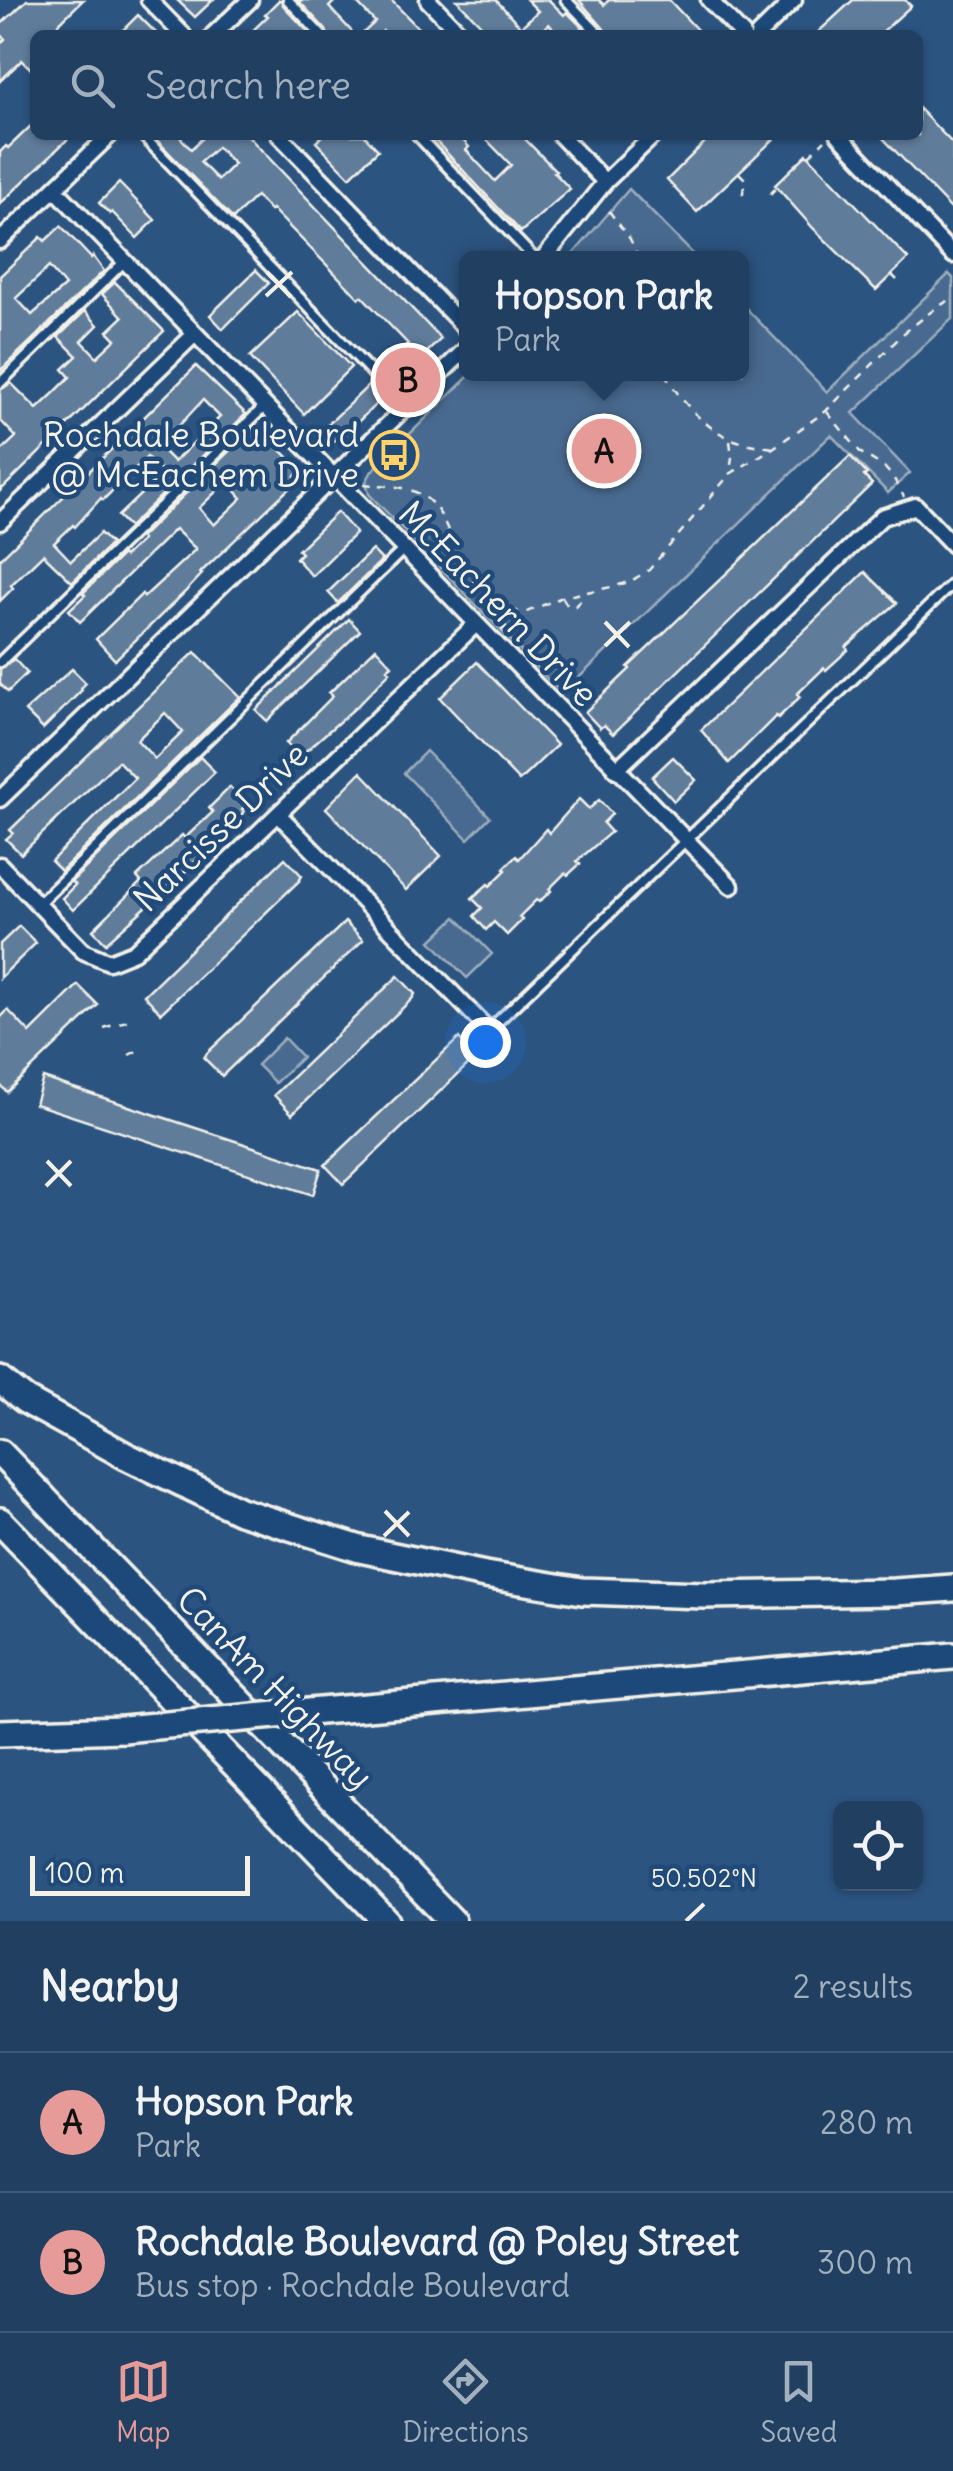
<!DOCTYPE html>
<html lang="en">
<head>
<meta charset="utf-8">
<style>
	:root { --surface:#213f61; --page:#294667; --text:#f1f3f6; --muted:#a2afbd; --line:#3e5876; --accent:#e69b98 }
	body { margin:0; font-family:Delius,sans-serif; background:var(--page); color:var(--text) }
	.controls { position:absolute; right:30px; bottom:30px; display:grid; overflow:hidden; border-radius:15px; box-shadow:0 2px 8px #0004 }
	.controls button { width:90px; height:90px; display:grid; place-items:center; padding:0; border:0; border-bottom:2px solid var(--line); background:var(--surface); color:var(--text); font:50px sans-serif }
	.scale { position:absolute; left:30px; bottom:25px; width:220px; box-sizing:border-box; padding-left:10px; border:5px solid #f4f1e8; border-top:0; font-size:28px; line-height:35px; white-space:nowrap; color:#f4f1e8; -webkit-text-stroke:8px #1f4a7a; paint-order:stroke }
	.you { position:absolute; left:485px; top:1042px; width:35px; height:35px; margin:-25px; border:8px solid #fff; border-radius:50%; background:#1a73e8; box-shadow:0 0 0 15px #1a73e833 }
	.badge { display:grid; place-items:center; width:65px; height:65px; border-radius:50%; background:var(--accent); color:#111; font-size:32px; font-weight:700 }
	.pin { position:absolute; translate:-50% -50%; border:5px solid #fff; box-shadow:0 2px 10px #0006 }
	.popup { position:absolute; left:459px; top:251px; width:290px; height:130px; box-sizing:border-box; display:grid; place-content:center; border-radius:15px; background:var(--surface); filter:drop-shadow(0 2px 8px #0005); font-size:32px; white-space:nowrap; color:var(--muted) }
	.popup b { font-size:38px; color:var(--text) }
	.popup::after { content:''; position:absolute; left:50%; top:100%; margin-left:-20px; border:20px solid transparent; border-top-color:var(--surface) }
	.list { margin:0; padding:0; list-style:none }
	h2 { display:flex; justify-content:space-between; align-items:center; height:130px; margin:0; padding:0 40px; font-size:42px }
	h2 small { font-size:32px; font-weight:400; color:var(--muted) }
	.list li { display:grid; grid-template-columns:65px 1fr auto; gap:30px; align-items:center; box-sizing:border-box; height:140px; padding:0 40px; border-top:2px solid var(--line) }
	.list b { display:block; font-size:38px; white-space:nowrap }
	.list p { margin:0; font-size:32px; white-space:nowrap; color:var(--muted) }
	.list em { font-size:32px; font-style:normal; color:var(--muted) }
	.icon { flex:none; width:55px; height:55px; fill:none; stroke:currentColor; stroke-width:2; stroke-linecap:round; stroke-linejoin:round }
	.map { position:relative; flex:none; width:953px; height:1921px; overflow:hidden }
	.search { position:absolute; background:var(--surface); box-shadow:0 2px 8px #0004; left:30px; right:30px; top:30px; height:110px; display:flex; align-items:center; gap:25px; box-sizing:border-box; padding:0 35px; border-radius:15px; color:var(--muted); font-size:38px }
	.sheet { height:410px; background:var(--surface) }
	nav { display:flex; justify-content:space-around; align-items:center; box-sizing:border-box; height:140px; border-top:2px solid var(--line); background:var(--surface); font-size:28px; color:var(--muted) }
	nav a { display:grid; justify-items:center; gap:5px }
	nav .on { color:var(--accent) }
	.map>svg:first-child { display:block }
	.green { fill:#496b90; stroke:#9eaebc; stroke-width:2.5 }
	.building { fill:#5e7b9a; stroke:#f4f1e8; stroke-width:2.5; fill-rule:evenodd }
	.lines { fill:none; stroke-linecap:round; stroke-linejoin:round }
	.lane-casing { stroke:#f4f1e8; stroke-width:15 }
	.street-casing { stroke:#f4f1e8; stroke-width:21 }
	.highway-casing { stroke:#f4f1e8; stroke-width:32 }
	.path { stroke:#f4f1e8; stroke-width:2.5; stroke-dasharray:8 8; stroke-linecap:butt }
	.lane { stroke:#1f4a7a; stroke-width:8 }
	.street { stroke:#1f4a7a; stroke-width:14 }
	.highway { stroke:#1f4a7a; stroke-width:25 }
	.highway-bridge-casing { stroke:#f4f1e8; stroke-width:32; stroke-linecap:butt }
	.highway-bridge { stroke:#1f4a7a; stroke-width:25 }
	.ticks { fill:none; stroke:#f4f1e8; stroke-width:4 }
	.labels { text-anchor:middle; stroke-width:9; stroke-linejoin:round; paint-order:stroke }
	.poi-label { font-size:35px; fill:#f4f1e8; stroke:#1f4a7a; text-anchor:end }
	.street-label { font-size:35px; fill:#f4f1e8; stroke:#1f4a7a }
	.ticks-label { font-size:25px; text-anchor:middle; fill:#f4f1e8; stroke:#1f4a7a; stroke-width:9; stroke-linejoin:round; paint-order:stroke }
</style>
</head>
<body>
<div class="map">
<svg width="953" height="1921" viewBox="0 0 953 1921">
	<rect width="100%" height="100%" fill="#2c5481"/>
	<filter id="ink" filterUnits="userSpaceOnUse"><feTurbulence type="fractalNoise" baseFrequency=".01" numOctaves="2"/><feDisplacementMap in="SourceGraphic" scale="20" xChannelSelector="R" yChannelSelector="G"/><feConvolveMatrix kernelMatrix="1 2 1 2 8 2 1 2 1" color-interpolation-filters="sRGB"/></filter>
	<g filter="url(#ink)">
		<g class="green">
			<polygon points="629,189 697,258 570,258"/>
			<polygon points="949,274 953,278 953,318 853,413 910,473 888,493 831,435 562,694 369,494 366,482 372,471 471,374 742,374 742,304 827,392"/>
			<polygon points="426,751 490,817 468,839 404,773"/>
			<polygon points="456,917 492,954 467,978 431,941"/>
			<polygon points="284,1038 302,1057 275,1083 257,1065"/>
		</g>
		<g class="building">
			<polygon points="27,0 83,0 47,35 35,35 35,73 22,60 0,81 0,44 5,39 0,33 0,25"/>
			<polygon points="177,0 213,0 195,17"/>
			<polygon points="279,0 281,0 283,5 311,35 248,35 268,16 265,14"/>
			<polygon points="298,0 336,0 329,7 355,35 328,35 326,30"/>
			<polygon points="354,0 391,0 425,35 387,35 383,31 380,35 361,35 375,22"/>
			<polygon points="457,0 496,0 521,27 538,11 527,0 549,0 564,15 567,12 590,35 559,35 549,24 538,35 491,35"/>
			<polygon points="579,0 599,0 604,5 609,0 669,0 702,35 607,35 605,30"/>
			<polygon points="853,0 905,0 911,6 879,35 815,35"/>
			<polygon points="138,15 158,35 118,35"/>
			<polygon points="918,108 953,144 953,211 880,135 918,135"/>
			<polygon points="35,122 35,135 72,135 0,204 0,152 6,146 8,148"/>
			<path d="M152 135H178L191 149 206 135H247L441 339 421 358 419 356 410 362 391 382 380 371 408 344 377 312 362 296 359 298 272 209 270 211 256 196 233 219ZM217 147 234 164 218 180 200 162Z"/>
			<polygon points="323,135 364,135 378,150 350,177 316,142"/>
			<polygon points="430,135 458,135 469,147 466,150 495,181 511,165 482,135 521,135 556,171 554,172 570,189 521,232"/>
			<polygon points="712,135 778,135 697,212 667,180"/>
			<polygon points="807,154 908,259 876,290 813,228 775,185"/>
			<polygon points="119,183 155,220 137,238 112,212 110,214 99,203"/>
			<path d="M61 226 91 258 93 256 104 271 0 371V276L41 237 45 241ZM49 267 65 286 32 315 16 298Z"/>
			<polygon points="256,270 269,283 223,329 210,315"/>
			<polygon points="115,282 164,331 0,491 0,452 16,437 0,420 0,390 11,383 37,409 53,394 70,377 63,369 77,356 58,337 85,311 98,325 82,341 97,357 116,339 108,331 123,317 102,294"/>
			<polygon points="298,312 351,367 304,414 250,357"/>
			<path d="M196 366 246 414 129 527 118 516 163 473 147 457 103 500 101 498 75 527 73 525 54 543 71 561 100 533 111 544 72 582 43 554 11 585 13 588 0 601V559ZM203 400 220 417 174 462 156 444 173 428 175 430Z"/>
			<polygon points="371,383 380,392 378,395 381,399 342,438 340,435 332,443 328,441 320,432"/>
			<path d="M256 425 301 470 295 476 299 479 200 573 202 574 185 592 115 660 96 639 142 594 144 597 196 549 175 529 80 622 69 610 85 595 83 593 122 555 124 557 142 540 140 538ZM227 481 242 498 214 525 199 508Z"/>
			<polygon points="850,456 867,474 864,476 872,484 613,734 604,725 600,728 585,712 630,669 628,667"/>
			<polygon points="337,512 356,533 312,576 296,558 301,553 298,550"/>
			<polygon points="372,550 382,560 338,603 328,592"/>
			<polygon points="865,572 897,603 846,647 848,650 826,670 824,668 797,694 800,697 778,718 776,716 729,763 701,730"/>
			<polygon points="349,619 360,631 267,721 256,710"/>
			<polygon points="376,648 392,665 387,669 390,672 356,707 300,756 286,743 333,696 329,693"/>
			<path d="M195 652 240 697 61 871 51 861 135 778 118 761 21 854 6 839 13 833 10 830ZM165 713 183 732 155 759 137 740Z"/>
			<polygon points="14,659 27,673 8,692 0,684 0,669"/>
			<polygon points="477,662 557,745 519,781 440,698"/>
			<polygon points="72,669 86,683 81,688 82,690 43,729 25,711"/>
			<polygon points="200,757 215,772 73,910 62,898 75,885 71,882"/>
			<polygon points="673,757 696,780 674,801 652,777"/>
			<polygon points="361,772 441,856 406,890 326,808"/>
			<polygon points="230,787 247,805 242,809 244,812 188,869 106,943 93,930 141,882 137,877 182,835 185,838 213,812 209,808"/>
			<polygon points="579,799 589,809 599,800 612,814 603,823 611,832 577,861 580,864 568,875 565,873 549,889 551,891 539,902 536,900 519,917 522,920 507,935 494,922 486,930 474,916 482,908 472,898 488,884 490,886 506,870 504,868 516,856 519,859 546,829 549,833"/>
			<polygon points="285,858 302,876 299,881 161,1013 144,995"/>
			<polygon points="345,922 363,940 222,1076 204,1058 207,1053"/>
			<polygon points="19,926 36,943 0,978 0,944"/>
			<polygon points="398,976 415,994 412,999 292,1114 274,1095"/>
			<polygon points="78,985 98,1005 7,1092 0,1085 0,1018 8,1010 30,1033"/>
			<polygon points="459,1038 476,1057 343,1184 325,1165"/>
			<polygon points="43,1078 321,1169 313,1195 35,1104"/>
		</g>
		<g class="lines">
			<g class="lane-casing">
				<g id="lane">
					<polyline points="288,0 321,35"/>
					<polyline points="566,0 600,35"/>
					<polyline points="142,135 407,409"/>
					<polyline points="417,135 534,258"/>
					<polyline points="0,383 125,261"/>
					<polyline points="0,662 265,406"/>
					<polyline points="38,904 404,549"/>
					<polyline points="489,1030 953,583"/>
				</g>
			</g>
			<g class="street-casing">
				<g id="street">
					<polyline points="149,0 183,35"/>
					<polyline points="428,0 462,35"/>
					<polyline points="709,0 743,35"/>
					<polyline points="213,35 250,0"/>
					<polyline points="758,35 794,0"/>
					<polyline points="279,135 466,329"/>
					<polyline points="560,135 605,182"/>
					<polyline points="839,135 953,255"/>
					<polyline points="55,189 731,886"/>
					<polyline points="0,241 110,135"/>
					<polyline points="544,258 605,182 654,135"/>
					<polyline points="0,522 195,334"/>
					<polyline points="616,770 882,517 916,506 953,545"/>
					<polyline points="0,799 466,349"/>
					<polyline points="278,814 502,1044"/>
					<polyline points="0,865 83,951 109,962 134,952 476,624"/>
				</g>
			</g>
			<g class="highway-casing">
				<g id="highway">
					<polyline points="0,1380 25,1400 126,1456 240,1511 360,1549 485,1575 582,1591 704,1595 895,1592 953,1588"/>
					<polyline points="0,1453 452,1921"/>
					<polyline points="0,1521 386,1921"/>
					<polyline points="309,1712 953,1656"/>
					<polyline points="0,1733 123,1729"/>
				</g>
			</g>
			<g class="path">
				<polyline points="809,156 825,140"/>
				<polyline points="739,173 745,179 742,199"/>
				<polyline points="770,194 777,187"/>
				<polyline points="609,211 630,239 639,258"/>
				<polyline points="892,275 897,280"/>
				<path d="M665 374C682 403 708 433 741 442 752 445 763 446 773 448"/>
				<polyline points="827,412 861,453 884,467 893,477 904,497"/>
				<polyline points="730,441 732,457 730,472"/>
				<path d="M364 484C379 486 396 485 410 490 451 503 447 548 470 577 483 593 502 603 520 613"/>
				<polyline points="563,598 567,605 575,606 582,599 582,594"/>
				<polyline points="501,631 522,614 562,597 616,586 631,581 649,570 730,474 773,448 826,411 904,333 936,308 953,298"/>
				<polyline points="104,1028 129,1020"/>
				<polyline points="129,1055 139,1050"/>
			</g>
			<use href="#lane" class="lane"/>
			<use href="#street" class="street"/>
			<use href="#highway" class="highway"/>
			<g class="highway-bridge-casing">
				<polyline id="highway-bridge" points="123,1729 309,1712"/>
			</g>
			<use href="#highway-bridge" class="highway-bridge"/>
		</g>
	</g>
	<path class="ticks" d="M267 272 291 297M266 296 292 272M605 622 629 647M605 646 630 622M47 1161 71 1186M46 1186 71 1161M385 1511 409 1536M384 1536 409 1512M686 1921 704 1904"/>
	<defs>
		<g id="bus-ring" transform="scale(2.5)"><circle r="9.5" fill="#1f4a7a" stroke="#ffd166" stroke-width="1.5"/><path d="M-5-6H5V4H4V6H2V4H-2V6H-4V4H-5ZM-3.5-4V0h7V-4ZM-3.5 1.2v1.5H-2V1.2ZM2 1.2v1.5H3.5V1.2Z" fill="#ffd166"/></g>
	</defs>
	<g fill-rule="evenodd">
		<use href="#bus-ring" x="394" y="455"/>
	</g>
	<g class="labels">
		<g class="poi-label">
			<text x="359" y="447">Rochdale Boulevard<tspan x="359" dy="40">@ McEachem Drive</tspan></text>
		</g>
		<g class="street-label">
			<text transform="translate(498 604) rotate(46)" y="12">McEachern Drive</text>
			<text transform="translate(221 827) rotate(-44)" y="12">Narcisse Drive</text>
			<text transform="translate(275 1688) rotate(46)" y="12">CanAm Highway</text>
		</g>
	</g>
	<g class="ticks-label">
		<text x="704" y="1887">50.502°N</text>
	</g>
</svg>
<div class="controls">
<button><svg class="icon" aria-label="locate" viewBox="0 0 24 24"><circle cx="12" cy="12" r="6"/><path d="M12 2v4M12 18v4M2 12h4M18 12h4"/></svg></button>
</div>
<div class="scale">100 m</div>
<div class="you"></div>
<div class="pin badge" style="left:604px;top:451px">A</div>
<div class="popup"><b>Hopson Park</b>Park</div>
<div class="pin badge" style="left:408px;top:380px">B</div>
<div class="search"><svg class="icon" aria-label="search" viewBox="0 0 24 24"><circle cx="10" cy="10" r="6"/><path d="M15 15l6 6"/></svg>Search here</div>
</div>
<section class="sheet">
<h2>Nearby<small>2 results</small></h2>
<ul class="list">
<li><span class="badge">A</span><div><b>Hopson Park</b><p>Park</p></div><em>280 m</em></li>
<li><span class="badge">B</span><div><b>Rochdale Boulevard @ Poley Street</b><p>Bus stop · Rochdale Boulevard</p></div><em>300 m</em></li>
</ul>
</section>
<nav>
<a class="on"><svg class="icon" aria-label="map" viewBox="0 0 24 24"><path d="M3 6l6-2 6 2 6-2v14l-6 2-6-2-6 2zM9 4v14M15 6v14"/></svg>Map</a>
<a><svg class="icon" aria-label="directions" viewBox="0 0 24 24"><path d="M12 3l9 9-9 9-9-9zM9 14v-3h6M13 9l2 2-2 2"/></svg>Directions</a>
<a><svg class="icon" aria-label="saved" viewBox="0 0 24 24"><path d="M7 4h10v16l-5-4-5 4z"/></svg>Saved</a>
</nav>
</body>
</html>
